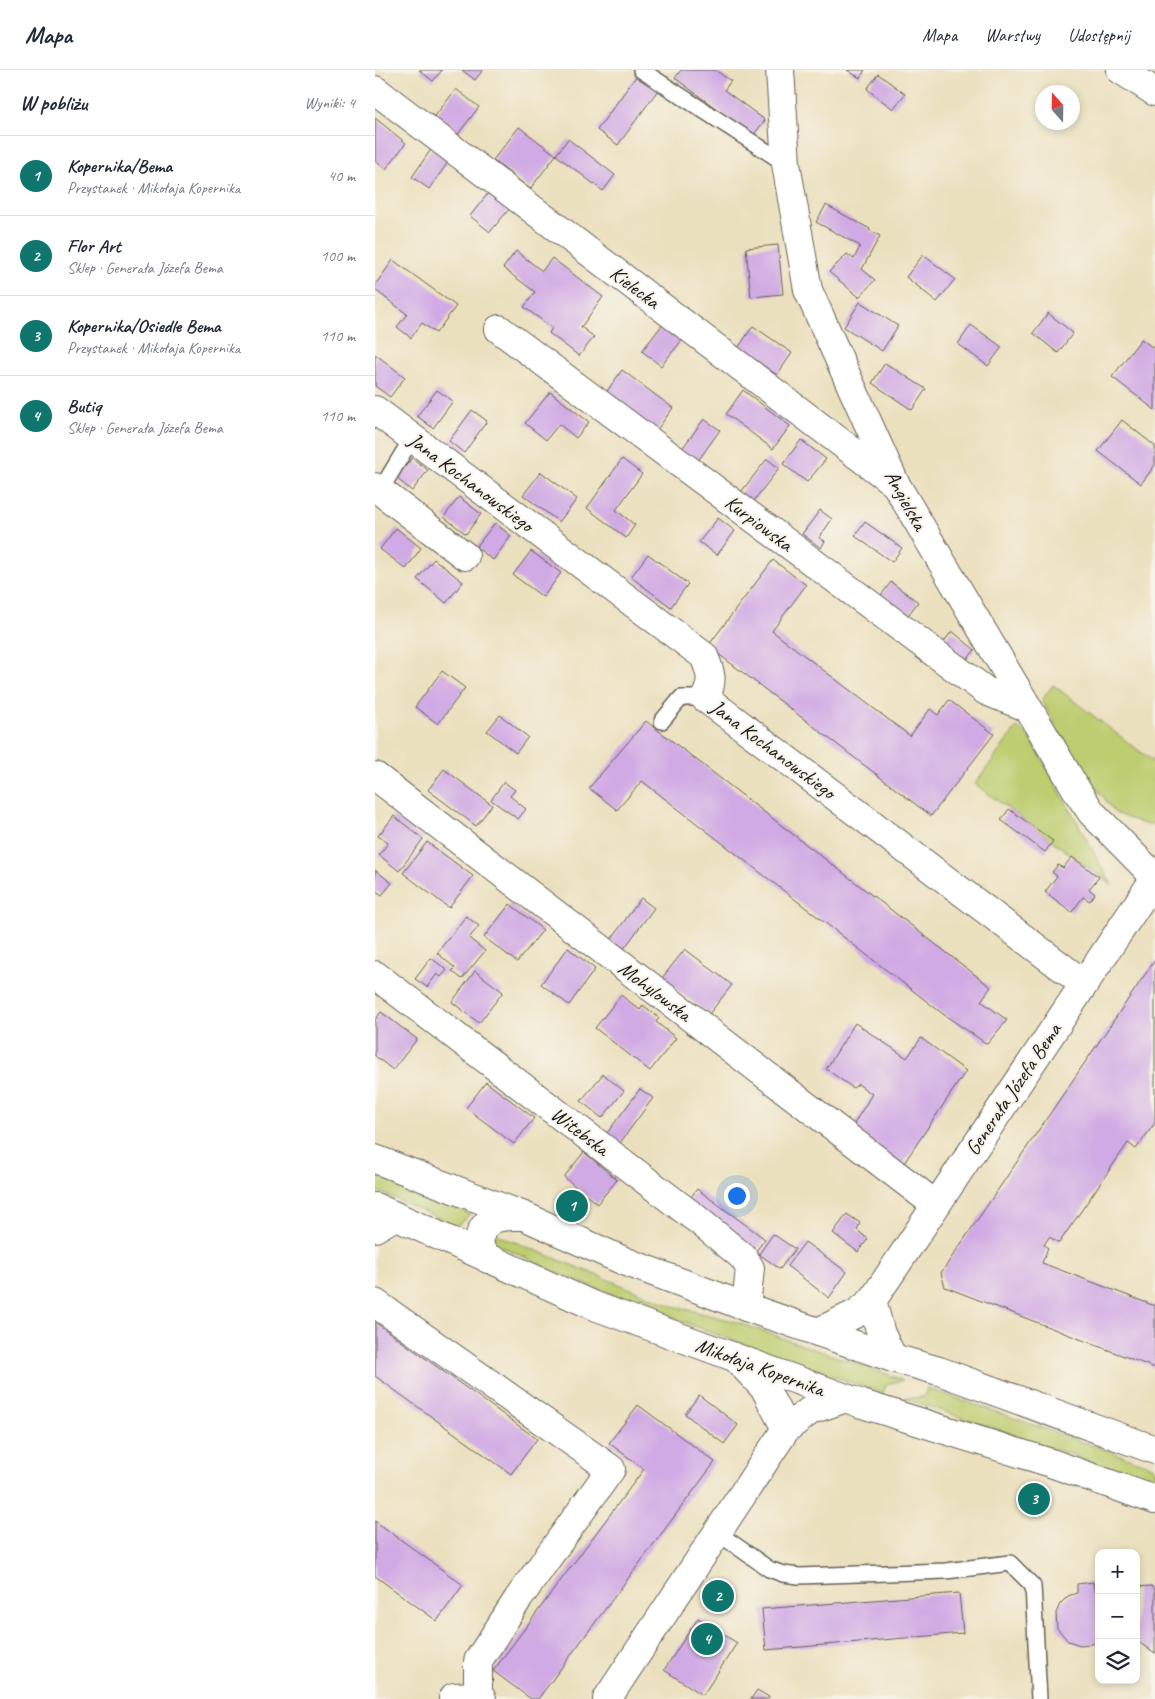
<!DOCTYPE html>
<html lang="pl">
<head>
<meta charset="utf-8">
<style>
	:root { --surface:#fff; --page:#f2f2f3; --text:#1f2937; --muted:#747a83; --line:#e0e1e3; --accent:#0f766e }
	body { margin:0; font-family:Caveat,sans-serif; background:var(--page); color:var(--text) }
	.controls { position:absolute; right:15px; bottom:15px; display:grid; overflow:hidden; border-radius:10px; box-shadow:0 2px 8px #0003 }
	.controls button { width:45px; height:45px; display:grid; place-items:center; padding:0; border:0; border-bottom:1px solid var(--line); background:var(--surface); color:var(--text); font:25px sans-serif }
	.compass { position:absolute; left:660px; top:15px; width:45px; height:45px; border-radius:50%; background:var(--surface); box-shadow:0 2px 8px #0003; rotate:340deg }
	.you { position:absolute; left:361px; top:1125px; width:18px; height:18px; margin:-12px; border:4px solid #fff; border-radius:50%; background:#1a73e8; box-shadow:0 0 0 8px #1a73e833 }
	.badge { display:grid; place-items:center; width:32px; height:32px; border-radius:50%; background:var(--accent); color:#fff; font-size:16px; font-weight:700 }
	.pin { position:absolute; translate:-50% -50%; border:2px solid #fff; box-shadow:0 1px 5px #0006 }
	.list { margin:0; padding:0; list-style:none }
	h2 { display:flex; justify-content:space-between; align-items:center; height:65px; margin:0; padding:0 20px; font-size:21px }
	h2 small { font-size:16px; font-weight:400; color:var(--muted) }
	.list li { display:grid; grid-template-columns:32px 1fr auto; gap:15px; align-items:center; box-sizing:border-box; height:80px; padding:0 20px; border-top:1px solid var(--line) }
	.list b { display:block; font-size:19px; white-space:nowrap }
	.list p { margin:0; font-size:16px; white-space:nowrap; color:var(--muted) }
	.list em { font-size:16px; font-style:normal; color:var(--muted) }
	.icon { flex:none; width:28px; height:28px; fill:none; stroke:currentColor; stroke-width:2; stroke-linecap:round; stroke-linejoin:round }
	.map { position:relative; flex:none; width:780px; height:1629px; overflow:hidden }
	header { display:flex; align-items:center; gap:30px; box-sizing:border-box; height:70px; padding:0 25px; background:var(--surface); border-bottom:1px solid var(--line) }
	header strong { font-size:24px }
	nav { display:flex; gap:28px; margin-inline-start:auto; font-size:18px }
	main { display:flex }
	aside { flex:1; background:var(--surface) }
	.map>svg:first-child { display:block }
	.green { fill:#bdcd6f; stroke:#6c7446 }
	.building { fill:#d0aae4 }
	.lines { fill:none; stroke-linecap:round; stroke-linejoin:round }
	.service-casing { stroke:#646155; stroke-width:18 }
	.minor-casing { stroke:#646155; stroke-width:30 }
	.tertiary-casing { stroke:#646155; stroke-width:30 }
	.secondary-casing { stroke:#646155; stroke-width:30 }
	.service { stroke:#fff; stroke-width:15 }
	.minor { stroke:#fff; stroke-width:28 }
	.tertiary { stroke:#fff; stroke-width:28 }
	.secondary { stroke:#fff; stroke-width:28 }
	.labels { text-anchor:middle; stroke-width:4; stroke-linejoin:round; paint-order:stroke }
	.street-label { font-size:21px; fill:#1c1c1c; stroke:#f7f3e8 }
</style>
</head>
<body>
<header>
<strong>Mapa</strong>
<nav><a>Mapa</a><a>Warstwy</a><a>Udostępnij</a></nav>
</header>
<main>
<aside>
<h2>W pobliżu<small>Wyniki: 4</small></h2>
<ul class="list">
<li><span class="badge">1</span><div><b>Kopernika/Bema</b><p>Przystanek · Mikołaja Kopernika</p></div><em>40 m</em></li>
<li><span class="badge">2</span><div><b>Flor Art</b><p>Sklep · Generała Józefa Bema</p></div><em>100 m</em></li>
<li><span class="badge">3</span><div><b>Kopernika/Osiedle Bema</b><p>Przystanek · Mikołaja Kopernika</p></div><em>110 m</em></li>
<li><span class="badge">4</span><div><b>Butiq</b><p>Sklep · Generała Józefa Bema</p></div><em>110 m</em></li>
</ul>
</aside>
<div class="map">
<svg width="780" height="1629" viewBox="0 0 780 1629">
	<rect width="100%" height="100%" fill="#f7f3e8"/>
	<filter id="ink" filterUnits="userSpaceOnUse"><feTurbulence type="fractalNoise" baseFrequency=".02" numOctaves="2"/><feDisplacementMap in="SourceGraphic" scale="10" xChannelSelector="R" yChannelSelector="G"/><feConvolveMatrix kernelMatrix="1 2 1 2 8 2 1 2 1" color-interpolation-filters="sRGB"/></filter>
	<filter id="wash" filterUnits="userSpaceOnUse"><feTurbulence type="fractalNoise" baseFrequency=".0096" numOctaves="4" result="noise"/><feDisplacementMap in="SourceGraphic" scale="20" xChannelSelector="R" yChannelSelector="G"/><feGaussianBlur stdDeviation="1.12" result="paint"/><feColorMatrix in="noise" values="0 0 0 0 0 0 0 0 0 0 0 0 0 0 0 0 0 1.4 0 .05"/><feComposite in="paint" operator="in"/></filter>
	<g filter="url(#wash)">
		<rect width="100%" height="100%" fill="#ebe0be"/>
		<g class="green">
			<polygon points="678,615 780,693 780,754 769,754 740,743 717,712 687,668 667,630"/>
			<polygon points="642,657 654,666 737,815 600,714"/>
			<polygon points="0,1105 12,1109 95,1144 82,1156 0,1120"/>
			<polygon points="120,1164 298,1236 358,1251 528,1310 512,1314 508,1323 416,1292 314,1254 195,1208 117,1172"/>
			<polygon points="552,1318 780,1397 780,1413 529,1328 549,1327"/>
		</g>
		<g id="blocks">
			<g class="building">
				<polygon points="44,0 67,0 58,11"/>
				<polygon points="87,0 108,0 100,10"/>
				<polygon points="306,0 340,0 356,11 349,20 390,50 378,66 300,8"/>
				<polygon points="472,0 490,0 485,8"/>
				<polygon points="503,4 530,24 518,39 492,19"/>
				<polygon points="262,5 283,20 243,75 222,60"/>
				<polygon points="81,19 104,37 80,68 57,50"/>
				<polygon points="0,48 31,73 11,99 0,91"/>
				<polygon points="144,57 181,85 155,119 118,90"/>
				<polygon points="193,69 240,105 228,121 181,85"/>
				<polygon points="57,78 74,91 54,119 37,107"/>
				<polygon points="115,121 135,138 115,162 95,146"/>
				<polygon points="451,135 495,159 494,160 505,166 487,199 500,210 484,227 454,202 472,184 479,189 485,176 441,152"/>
				<polygon points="403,175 408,224 376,227 371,178"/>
				<polygon points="141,181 167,201 177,188 228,227 206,257 219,267 204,286 174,263 177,258 149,237 160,222 128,198"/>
				<polygon points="548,185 580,209 562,232 531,207"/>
				<polygon points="18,190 81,236 61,263 47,253 36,268 22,257 32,244 0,220 0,215"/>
				<polygon points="485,232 523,256 507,281 469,257"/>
				<polygon points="673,243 698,263 683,283 658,263"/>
				<polygon points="288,254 308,269 286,296 267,281"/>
				<polygon points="596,255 627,277 613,296 583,274"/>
				<polygon points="378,256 417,283 402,305 363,278"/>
				<polygon points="766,269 780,279 780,340 737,307"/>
				<polygon points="0,284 30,307 15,327 0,316"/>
				<polygon points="510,293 551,319 537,340 497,313"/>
				<polygon points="247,300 298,338 281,361 230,324"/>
				<polygon points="62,320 78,331 58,358 42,346"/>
				<polygon points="368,320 415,356 398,379 351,344"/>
				<polygon points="175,322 214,352 201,368 184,354 171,370 150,353"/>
				<polygon points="97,340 112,351 89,383 74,371"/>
				<polygon points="329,349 345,360 320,395 303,384"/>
				<polygon points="747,350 780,376 780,395 766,414 723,381"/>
				<polygon points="426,370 451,389 432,412 408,394"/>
				<polygon points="37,388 53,400 37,421 21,408"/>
				<polygon points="247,389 267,404 241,440 260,455 251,468 212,438"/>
				<polygon points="392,389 404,398 374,437 362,427"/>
				<polygon points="166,402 202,429 184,452 148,425"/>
				<polygon points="84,427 106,444 91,464 69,447"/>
				<polygon points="445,440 457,449 444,468 450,471 446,478 427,464"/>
				<polygon points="343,448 360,461 342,485 324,472"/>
				<polygon points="490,452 527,478 517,492 480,466"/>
				<polygon points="120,453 136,466 118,490 101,477"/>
				<polygon points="21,458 46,478 31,499 5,479"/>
				<polygon points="156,481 186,503 168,527 138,505"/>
				<polygon points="273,484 313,514 296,537 256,507"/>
				<polygon points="59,489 88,512 71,533 42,509"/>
				<polygon points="398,490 431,515 397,561 535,666 555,639 563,645 574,630 619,664 556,746 333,576"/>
				<polygon points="516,512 543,532 531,548 504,528"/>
				<polygon points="577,561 600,580 586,596 564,578"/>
				<polygon points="67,601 90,618 63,654 40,637"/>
				<polygon points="125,645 153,667 141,683 112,661"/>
				<polygon points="271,651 616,917 606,931 632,950 612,974 568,944 267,711 242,740 214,718"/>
				<polygon points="69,699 117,735 101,756 53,720"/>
				<polygon points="129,712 140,720 135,726 151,739 143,749 116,730"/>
				<polygon points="634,739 678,771 670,782 626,750"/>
				<polygon points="19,746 48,769 24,801 4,785 13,773 3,766"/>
				<polygon points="52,772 98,806 74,838 28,803"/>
				<polygon points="697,787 724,807 714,819 720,824 715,831 708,827 697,842 670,822 682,806 677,802 683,795 688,798"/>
				<polygon points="0,800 17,813 7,825 0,820"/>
				<polygon points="266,828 279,838 245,884 232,875"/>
				<polygon points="135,834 168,860 142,892 109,867"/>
				<polygon points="91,846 104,856 94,868 110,881 87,909 77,901 80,898 62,883"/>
				<polygon points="193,878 220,899 194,935 166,914"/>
				<polygon points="310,879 357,915 334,944 287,908"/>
				<polygon points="56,888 72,900 66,907 62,904 52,917 40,909"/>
				<polygon points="780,890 780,1053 761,1079 753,1073 684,1173 674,1167 669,1175 673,1178 667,1193 780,1236 780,1298 570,1217 566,1203"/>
				<polygon points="100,901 128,922 104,953 77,932"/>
				<polygon points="246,925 265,940 268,935 284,948 281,952 301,968 275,1001 220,958"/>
				<polygon points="6,942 42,969 18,1000 0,986 0,950"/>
				<polygon points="480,953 532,988 546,968 591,1001 527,1096 477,1057 497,1024 483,1014 478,1018 451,999"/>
				<polygon points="228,1004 249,1021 227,1048 206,1031"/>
				<polygon points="111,1012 159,1048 139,1074 91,1038"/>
				<polygon points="265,1019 278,1028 242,1077 229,1067"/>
				<polygon points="209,1082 242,1110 222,1134 189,1107"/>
				<polygon points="322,1119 390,1169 380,1182 313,1131"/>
				<polygon points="472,1144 485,1153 482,1160 493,1169 483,1182 458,1163"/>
				<polygon points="398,1164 420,1179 405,1199 384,1184"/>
				<polygon points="430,1172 472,1202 454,1228 412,1196"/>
				<polygon points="0,1252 162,1369 136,1404 0,1306"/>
				<polygon points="324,1325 363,1355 349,1374 310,1344"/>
				<polygon points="263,1335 340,1392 163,1629 156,1629 118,1601 269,1399 234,1373"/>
				<polygon points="0,1451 88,1515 62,1551 0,1506"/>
				<polygon points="718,1512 719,1521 724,1521 724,1573 705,1575 693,1571 682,1558 681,1543 685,1534 693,1526 702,1523 702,1514"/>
				<polygon points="339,1513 357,1525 347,1540 329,1528"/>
				<polygon points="776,1516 780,1519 780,1584 761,1570 761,1517"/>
				<polygon points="584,1523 588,1563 391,1580 387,1539"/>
				<polygon points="323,1548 362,1573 328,1625 289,1600"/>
				<polygon points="382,1620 394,1627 393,1629 376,1629"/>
			</g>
		</g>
	</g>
	<g filter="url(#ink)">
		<use href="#blocks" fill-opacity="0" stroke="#646155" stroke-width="1"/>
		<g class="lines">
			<g class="service-casing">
				<g id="service">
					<polyline points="266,0 411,94"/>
					<polyline points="5,421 37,368"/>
					<polyline points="287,651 306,628 330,628"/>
					<polyline points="343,1463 394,1499 408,1504 424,1506 571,1501 635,1493 658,1516 664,1629"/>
				</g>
			</g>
			<g class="minor-casing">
				<g id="minor">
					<polyline points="405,0 411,94 433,220 520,413 704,724 717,743 780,807"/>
					<polyline points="0,20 518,412"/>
					<polyline points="124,259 611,621 651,637"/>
					<path d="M0 340 329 586C336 603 339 611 330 628L709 914"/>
					<polyline points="0,417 90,486"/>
					<polyline points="0,706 561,1135"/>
					<polyline points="0,905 323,1150 368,1187 375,1198 371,1237"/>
					<polyline points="0,1158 20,1146"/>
					<polyline points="497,1231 506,1264 518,1288"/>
					<polyline points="0,1233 236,1399 143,1529 103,1591 103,1626"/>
					<polyline points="443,1262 482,1243 497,1231 780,808"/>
					<polyline points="361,1288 390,1319 411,1359"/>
					<polyline points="78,1629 79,1627 103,1626 107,1629"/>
					<polyline points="232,1629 411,1359 436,1340 471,1328"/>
				</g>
			</g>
			<g class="tertiary-casing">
				<polyline id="tertiary" points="746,0 780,22"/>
			</g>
			<g class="secondary-casing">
				<g id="secondary">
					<polyline points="0,1089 149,1146 249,1191 371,1237 518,1288 564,1301 780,1380"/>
					<polyline points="0,1137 217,1235 487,1334 676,1393 780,1430"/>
					<path d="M113 1189C100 1177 102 1157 119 1149 128 1145 139 1146 148 1146"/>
				</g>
			</g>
			<use href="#service" class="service"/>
			<use href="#minor" class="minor"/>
			<use href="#tertiary" class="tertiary"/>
			<use href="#secondary" class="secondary"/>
		</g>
	</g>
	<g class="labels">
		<g class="street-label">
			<text transform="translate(260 217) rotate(37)" y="7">Kielecka</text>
			<text transform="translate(96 412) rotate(37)" y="7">Jana Kochanowskiego</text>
			<text transform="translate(531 430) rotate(61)" y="7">Angielska</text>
			<text transform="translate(384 453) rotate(37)" y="7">Kurpiowska</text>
			<text transform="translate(398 679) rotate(37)" y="7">Jana Kochanowskiego</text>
			<text transform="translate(280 921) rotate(37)" y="7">Mohylowska</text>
			<text transform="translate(638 1019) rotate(-56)" y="7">Generała Józefa Bema</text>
			<text transform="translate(205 1061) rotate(37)" y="7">Witebska</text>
			<text transform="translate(385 1297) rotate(20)" y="7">Mikołaja Kopernika</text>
		</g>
	</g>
</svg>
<div class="controls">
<button>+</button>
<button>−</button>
<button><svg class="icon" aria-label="layers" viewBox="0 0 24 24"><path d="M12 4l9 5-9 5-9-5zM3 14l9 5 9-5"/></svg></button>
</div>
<svg class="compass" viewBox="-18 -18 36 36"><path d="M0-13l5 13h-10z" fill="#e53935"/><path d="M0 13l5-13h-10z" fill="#747a83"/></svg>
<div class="you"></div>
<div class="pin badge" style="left:197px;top:1136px">1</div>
<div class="pin badge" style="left:343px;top:1526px">2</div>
<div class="pin badge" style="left:659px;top:1429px">3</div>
<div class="pin badge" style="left:332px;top:1569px">4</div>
</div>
</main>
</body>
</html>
